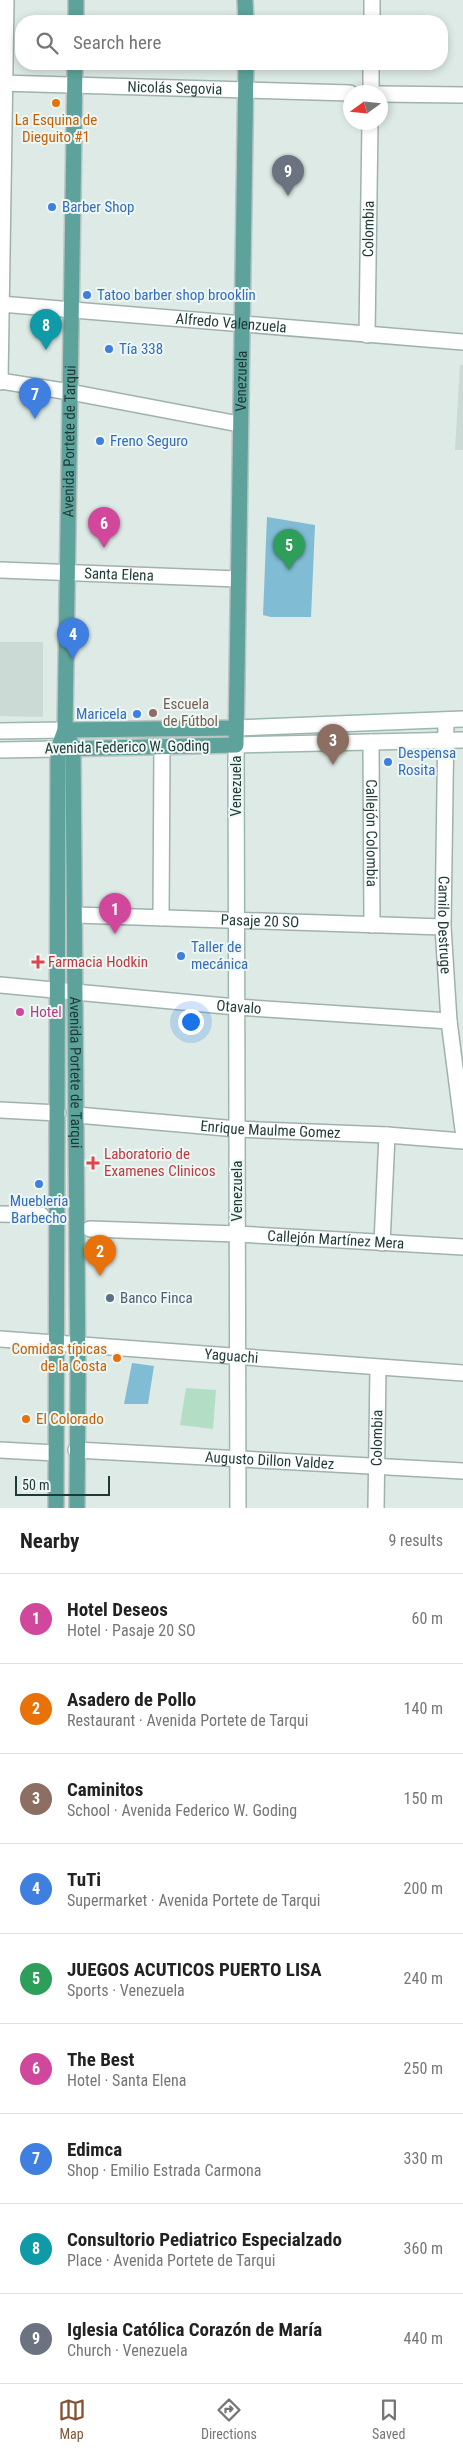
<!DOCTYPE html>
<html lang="en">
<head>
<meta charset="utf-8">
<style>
	:root { --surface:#fff; --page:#f2f2f2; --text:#222; --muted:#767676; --line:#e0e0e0; --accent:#845334 }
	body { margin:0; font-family:"Roboto Condensed",sans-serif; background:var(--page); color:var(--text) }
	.compass { position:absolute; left:343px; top:85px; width:45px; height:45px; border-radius:50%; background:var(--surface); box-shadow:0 2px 8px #0003; rotate:255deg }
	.scale { position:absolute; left:15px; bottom:12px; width:95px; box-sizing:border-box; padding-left:5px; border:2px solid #1e3a37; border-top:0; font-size:14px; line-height:18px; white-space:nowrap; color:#1e3a37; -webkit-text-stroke:4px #edf7f3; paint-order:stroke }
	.you { position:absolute; left:190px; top:1021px; width:18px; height:18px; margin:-12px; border:4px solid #fff; border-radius:50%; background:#1a73e8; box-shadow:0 0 0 8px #1a73e833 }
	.badge { display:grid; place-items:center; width:32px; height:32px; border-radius:50%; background:var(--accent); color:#fff; font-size:16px; font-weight:700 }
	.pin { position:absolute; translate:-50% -41px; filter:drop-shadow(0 1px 2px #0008) }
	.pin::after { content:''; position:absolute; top:26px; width:18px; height:15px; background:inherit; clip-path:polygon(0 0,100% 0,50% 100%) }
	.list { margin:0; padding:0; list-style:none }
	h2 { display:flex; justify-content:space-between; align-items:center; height:65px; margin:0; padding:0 20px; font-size:21px }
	h2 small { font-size:16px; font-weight:400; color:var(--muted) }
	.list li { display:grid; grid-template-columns:32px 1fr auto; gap:15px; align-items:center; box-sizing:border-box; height:90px; padding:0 20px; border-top:1px solid var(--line) }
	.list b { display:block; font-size:19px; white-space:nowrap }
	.list p { margin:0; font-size:16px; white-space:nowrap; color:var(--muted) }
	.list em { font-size:16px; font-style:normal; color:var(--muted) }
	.icon { flex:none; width:28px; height:28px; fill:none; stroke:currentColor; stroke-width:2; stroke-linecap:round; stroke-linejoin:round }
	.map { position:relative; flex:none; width:463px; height:1508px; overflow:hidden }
	.search { position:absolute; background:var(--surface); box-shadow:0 2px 8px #0003; left:15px; right:15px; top:15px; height:55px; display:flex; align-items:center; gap:12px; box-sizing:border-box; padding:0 18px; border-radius:20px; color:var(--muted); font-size:19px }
	.sheet { height:875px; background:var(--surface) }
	nav { display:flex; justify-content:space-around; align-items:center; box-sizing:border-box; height:70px; border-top:1px solid var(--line); background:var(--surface); font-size:14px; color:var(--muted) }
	nav a { display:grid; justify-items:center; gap:2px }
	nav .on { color:var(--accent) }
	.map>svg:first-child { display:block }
	.built { fill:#cbdad5 }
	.green { fill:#b4ddc5 }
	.water { fill:#80bcd4 }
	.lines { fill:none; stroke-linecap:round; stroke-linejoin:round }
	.street-casing { stroke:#a0b2ae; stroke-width:18 }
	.secondary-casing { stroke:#9cb7b0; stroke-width:18 }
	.primary-casing { stroke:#bcc4c3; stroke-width:18 }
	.street { stroke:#fff; stroke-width:15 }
	.secondary { stroke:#fff; stroke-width:15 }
	.primary { stroke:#5ea39b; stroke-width:15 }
	.food-dot { fill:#e8710a; stroke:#edf7f3; stroke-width:2 }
	.shop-dot { fill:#3f7fe0; stroke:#edf7f3; stroke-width:2 }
	.education-dot { fill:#8d6e63; stroke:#edf7f3; stroke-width:2 }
	.health-dot { fill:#e0444e; stroke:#edf7f3; stroke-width:2 }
	.hotel-dot { fill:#d1479c; stroke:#edf7f3; stroke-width:2 }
	.service-dot { fill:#5c6f8a; stroke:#edf7f3; stroke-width:2 }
	.labels { text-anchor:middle; stroke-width:4; stroke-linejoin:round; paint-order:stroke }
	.street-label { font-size:15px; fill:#1e3a37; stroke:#edf7f3 }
	.food-label { font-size:15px; fill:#c56008; stroke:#edf7f3 }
	.shop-label { font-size:15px; fill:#366cbe; stroke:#edf7f3; text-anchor:start }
	.education-label { font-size:15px; fill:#785e54; stroke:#edf7f3; text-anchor:start }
	.health-label { font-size:15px; fill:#be3a42; stroke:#edf7f3; text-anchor:start }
	.hotel-label { font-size:15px; fill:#b23c85; stroke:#edf7f3; text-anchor:start }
	.service-label { font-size:15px; fill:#4e5e75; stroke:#edf7f3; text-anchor:start }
</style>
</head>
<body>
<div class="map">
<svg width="463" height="1508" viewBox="0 0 463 1508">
	<rect width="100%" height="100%" fill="#ddeae6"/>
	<g class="built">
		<polygon points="460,365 463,365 463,450 455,450"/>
		<polygon points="0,642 43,642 43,717 0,716"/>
	</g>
	<polygon class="green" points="186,1388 216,1390 213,1429 180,1425"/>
	<g class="water">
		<polygon points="267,517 315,525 311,617 271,617 263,615"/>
		<polygon points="132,1363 154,1366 148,1404 124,1404"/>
	</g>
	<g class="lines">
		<g class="street-casing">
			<g id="street">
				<polyline points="372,21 372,0"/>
				<path id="s1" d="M0 83 350 93"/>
				<polyline points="371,92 371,64"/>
				<polyline points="380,94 463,95"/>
				<path id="s2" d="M0 304 463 342"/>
				<path id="s3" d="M367 335 370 122"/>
				<polyline points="0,381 70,392 239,424"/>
				<polyline points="0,382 6,0"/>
				<path id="s4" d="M0 570 238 579"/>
				<path id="s5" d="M446 720 443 927 449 1021 463 1130"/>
				<path id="s6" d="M371 742 372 925"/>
				<path id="s7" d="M76 915 443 927"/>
				<polyline points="161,918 162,747"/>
				<path id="s8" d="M0 985 236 1007 449 1021"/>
				<polyline points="0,1110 58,1113"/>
				<path id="s9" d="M77 1115 237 1129 387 1135 463 1141"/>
				<polyline points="0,1214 41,1215"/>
				<path id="s10" d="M90 1229 237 1234 463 1247"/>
				<polyline points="382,1243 387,1135"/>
				<path id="s11" d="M0 1339 463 1373"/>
				<polyline points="0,1450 55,1453"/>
				<path id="s12" d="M76 1450 463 1471"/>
				<path id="s13" d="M376 1508 378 1368"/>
			</g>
		</g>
		<g class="secondary-casing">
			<g id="secondary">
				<polyline points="236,728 463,719"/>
				<polyline points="0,731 65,730"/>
				<polyline points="0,750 58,749"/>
				<polyline points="238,1508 236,745 463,740"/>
			</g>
		</g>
		<g class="primary-casing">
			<g id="primary">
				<polyline points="245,0 246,21"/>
				<polyline points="76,21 76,0"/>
				<polyline points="65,730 236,728"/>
				<path id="s14" d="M70 741 73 749 78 1380 77 1508"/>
				<path id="s15" d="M58 749 236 745 246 64"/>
				<path id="s16" d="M56 1508 58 749 65 730 75 64"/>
			</g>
		</g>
		<use href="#street" class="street"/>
		<use href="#secondary" class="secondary"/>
		<use href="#primary" class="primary"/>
	</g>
	<g class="food-dot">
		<circle cx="56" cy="103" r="5"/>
		<circle cx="117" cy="1358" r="5"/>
		<circle cx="26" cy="1419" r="5"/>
	</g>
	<g class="shop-dot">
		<circle cx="52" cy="207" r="5"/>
		<circle cx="87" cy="295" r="5"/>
		<circle cx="109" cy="349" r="5"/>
		<circle cx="100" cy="441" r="5"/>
		<circle cx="137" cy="714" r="5"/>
		<circle cx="388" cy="762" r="5"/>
		<circle cx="181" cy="956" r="5"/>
		<circle cx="39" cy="1184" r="5"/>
	</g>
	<circle class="education-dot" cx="153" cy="713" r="5"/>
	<g class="health-dot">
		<path d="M35.5 954.5h5v5h5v5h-5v5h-5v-5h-5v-5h5z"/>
		<path d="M90.5 1155.5h5v5h5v5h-5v5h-5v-5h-5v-5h5z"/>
	</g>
	<circle class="hotel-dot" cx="20" cy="1012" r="5"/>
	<circle class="service-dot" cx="110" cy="1298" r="5"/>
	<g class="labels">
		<g class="street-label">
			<text dy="5" stroke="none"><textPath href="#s1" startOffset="175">Nicolás Segovia</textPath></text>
			<text dy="5" stroke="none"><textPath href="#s3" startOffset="106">Colombia</textPath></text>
			<text dy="5" stroke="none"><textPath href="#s2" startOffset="232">Alfredo Valenzuela</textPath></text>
			<text dy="5" stroke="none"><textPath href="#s15" startOffset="542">Venezuela</textPath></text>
			<text dy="5" stroke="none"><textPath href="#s16" startOffset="1068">Avenida Portete de Tarqui</textPath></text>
			<text dy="5" stroke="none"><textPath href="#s4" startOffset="119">Santa Elena</textPath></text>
			<text transform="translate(127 747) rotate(-1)" y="5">Avenida Federico W. Goding</text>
			<text transform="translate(236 786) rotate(-90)" y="5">Venezuela</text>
			<text dy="5" stroke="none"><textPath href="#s6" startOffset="91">Callejón Colombia</textPath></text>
			<text dy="5" stroke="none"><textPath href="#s7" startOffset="184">Pasaje 20 SO</textPath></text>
			<text dy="5" stroke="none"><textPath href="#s5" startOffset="205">Camilo Destruge</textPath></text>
			<text dy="5" stroke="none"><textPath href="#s8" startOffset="240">Otavalo</textPath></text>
			<text dy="5" stroke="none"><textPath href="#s14" startOffset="332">Avenida Portete de Tarqui</textPath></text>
			<text dy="5" stroke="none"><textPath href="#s9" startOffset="194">Enrique Maulme Gomez</textPath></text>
			<text transform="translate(237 1191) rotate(-90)" y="5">Venezuela</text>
			<text dy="5" stroke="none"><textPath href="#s10" startOffset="246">Callejón Martínez Mera</textPath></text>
			<text dy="5" stroke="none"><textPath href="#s11" startOffset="232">Yaguachi</textPath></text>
			<text dy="5" stroke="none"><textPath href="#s13" startOffset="70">Colombia</textPath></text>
			<text dy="5" stroke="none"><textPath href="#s12" startOffset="194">Augusto Dillon Valdez</textPath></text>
		</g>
		<g class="food-label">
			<text x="56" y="125">La Esquina de<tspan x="56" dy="17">Dieguito #1</tspan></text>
			<text x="107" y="1354" text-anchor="end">Comidas típicas<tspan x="107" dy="17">de la Costa</tspan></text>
			<text x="36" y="1424" text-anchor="start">El Colorado</text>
		</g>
		<g class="shop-label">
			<text x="62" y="212">Barber Shop</text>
			<text x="97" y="300">Tatoo barber shop brooklin</text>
			<text x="119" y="354">Tía 338</text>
			<text x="110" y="446">Freno Seguro</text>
			<text x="127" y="719" text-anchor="end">Maricela</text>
			<text x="398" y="758">Despensa<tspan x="398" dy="17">Rosita</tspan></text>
			<text x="191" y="952">Taller de<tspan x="191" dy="17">mecánica</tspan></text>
			<text x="39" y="1206" text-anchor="middle">Muebleria<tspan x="39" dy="17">Barbecho</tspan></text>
		</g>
		<g class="education-label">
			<text x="163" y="709">Escuela<tspan x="163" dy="17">de Fútbol</tspan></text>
		</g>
		<g class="health-label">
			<text x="48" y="967">Farmacia Hodkin</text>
			<text x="104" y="1159">Laboratorio de<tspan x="104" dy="17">Examenes Clinicos</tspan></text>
		</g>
		<g class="hotel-label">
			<text x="30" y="1017">Hotel</text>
		</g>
		<g class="service-label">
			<text x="120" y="1303">Banco Finca</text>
		</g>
	</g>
</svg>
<svg class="compass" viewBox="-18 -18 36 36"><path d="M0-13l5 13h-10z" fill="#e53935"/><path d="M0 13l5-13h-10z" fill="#767676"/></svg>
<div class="scale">50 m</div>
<div class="you"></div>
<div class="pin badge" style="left:115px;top:934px;background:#d1479c">1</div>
<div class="pin badge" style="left:100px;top:1276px;background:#e8710a">2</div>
<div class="pin badge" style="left:333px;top:765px;background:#8d6e63">3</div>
<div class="pin badge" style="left:73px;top:659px;background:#3f7fe0">4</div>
<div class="pin badge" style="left:289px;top:570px;background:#2e9e5b">5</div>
<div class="pin badge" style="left:104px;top:548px;background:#d1479c">6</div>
<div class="pin badge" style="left:35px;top:419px;background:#3f7fe0">7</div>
<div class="pin badge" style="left:46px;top:350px;background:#0f9aa8">8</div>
<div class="pin badge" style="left:288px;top:196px;background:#6b7280">9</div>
<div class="search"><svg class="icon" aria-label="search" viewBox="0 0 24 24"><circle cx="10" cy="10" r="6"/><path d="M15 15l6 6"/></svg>Search here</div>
</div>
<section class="sheet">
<h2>Nearby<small>9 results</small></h2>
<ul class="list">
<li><span class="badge" style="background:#d1479c">1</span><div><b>Hotel Deseos</b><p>Hotel · Pasaje 20 SO</p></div><em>60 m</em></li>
<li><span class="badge" style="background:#e8710a">2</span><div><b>Asadero de Pollo</b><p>Restaurant · Avenida Portete de Tarqui</p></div><em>140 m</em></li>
<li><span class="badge" style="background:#8d6e63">3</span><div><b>Caminitos</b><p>School · Avenida Federico W. Goding</p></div><em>150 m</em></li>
<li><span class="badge" style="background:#3f7fe0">4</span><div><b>TuTi</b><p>Supermarket · Avenida Portete de Tarqui</p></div><em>200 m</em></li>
<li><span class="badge" style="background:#2e9e5b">5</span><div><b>JUEGOS ACUTICOS PUERTO LISA</b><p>Sports · Venezuela</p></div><em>240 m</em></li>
<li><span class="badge" style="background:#d1479c">6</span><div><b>The Best</b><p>Hotel · Santa Elena</p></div><em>250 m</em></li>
<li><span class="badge" style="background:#3f7fe0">7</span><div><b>Edimca</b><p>Shop · Emilio Estrada Carmona</p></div><em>330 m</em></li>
<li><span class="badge" style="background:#0f9aa8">8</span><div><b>Consultorio Pediatrico Especialzado</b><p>Place · Avenida Portete de Tarqui</p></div><em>360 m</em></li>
<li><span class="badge" style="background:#6b7280">9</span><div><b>Iglesia Católica Corazón de María</b><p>Church · Venezuela</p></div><em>440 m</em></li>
</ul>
</section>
<nav>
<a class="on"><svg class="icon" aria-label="map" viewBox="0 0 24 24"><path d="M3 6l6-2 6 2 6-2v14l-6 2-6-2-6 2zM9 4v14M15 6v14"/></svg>Map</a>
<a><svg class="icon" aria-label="directions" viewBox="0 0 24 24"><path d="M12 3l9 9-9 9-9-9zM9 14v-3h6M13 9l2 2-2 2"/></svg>Directions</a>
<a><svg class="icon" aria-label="saved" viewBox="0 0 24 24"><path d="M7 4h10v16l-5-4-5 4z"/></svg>Saved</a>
</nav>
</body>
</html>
